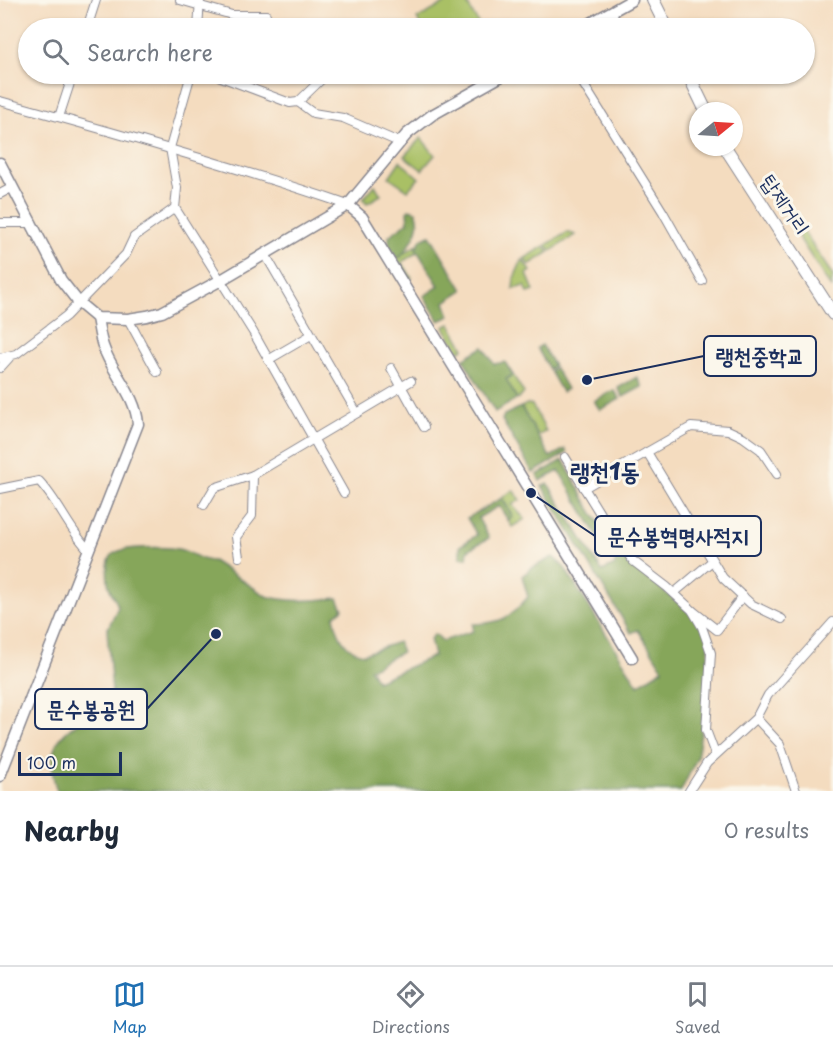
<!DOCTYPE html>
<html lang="en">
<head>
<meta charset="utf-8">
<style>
	:root { --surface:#fff; --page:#f2f2f3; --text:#1f2937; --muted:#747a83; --line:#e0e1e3; --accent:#1f6fb2 }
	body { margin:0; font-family:"Playpen Sans","Poor Story",sans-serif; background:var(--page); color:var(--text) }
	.compass { position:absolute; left:689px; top:102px; width:54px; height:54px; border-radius:50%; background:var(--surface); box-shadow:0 2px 4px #0004; rotate:72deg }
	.scale { position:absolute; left:18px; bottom:15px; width:104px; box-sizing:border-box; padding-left:6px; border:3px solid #1b2f5e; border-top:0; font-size:16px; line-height:21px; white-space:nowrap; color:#1b2f5e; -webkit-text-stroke:4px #fbf7ec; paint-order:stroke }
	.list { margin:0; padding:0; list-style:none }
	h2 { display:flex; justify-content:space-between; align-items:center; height:78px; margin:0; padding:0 24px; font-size:26px }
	h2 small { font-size:20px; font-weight:400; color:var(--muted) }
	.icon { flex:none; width:33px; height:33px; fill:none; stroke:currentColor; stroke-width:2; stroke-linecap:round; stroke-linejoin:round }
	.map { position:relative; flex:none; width:833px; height:791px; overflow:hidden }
	.search { position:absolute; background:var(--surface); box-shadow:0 2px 4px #0004; left:18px; right:18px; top:18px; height:66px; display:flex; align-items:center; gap:15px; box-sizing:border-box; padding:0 21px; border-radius:33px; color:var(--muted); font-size:22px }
	.sheet { height:174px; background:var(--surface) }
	nav { display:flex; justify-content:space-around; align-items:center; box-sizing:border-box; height:84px; border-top:2px solid var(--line); background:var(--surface); font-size:16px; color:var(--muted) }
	nav a { display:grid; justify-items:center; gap:3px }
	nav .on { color:var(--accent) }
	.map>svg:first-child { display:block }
	.green { fill:#a9c065; stroke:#627862; stroke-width:1.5 }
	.forest { fill:#86a65a; stroke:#506a5c; stroke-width:1.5 }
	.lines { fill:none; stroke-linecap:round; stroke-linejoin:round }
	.minor-casing { stroke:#88868e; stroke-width:10 }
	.tertiary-casing { stroke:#88868e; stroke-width:13 }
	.secondary-casing { stroke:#88868e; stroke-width:14 }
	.minor { stroke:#fff; stroke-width:8 }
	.tertiary { stroke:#fff; stroke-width:10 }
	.secondary { stroke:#fff; stroke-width:12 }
	.labels { text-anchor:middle; stroke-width:6; stroke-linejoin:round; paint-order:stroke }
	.street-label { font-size:21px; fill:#1b2f5e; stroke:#fbf7ec }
	.quarter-label { font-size:24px; font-weight:bold; fill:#1b2f5e; stroke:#fbf7ec }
	.leader { fill:none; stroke:#1b2f5e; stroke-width:2 }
	.callout-dot { fill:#1b2f5e; stroke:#fbf7ec; stroke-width:2 }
	.callout { fill:#fbf7ec; stroke:#1b2f5e; stroke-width:2 }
	.callout-label { font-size:22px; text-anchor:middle; font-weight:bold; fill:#1b2f5e }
</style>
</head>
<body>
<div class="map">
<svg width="833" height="791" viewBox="0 0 833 791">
	<rect width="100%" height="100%" fill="#fbf7ec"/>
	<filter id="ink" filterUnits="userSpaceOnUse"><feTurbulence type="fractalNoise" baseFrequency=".0167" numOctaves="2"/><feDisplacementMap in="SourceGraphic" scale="12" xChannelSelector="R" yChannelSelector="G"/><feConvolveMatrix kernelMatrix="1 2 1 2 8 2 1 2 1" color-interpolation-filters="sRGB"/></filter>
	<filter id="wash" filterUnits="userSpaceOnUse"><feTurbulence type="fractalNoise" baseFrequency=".008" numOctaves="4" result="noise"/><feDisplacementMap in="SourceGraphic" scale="24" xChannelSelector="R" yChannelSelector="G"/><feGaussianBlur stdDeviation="1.35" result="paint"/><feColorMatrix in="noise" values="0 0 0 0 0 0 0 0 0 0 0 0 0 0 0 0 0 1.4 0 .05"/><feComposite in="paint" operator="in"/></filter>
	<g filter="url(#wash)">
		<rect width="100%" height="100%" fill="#f4dcbf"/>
		<g class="green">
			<polygon points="451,0 465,0 481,28 422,28 417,19"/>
			<polygon points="421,138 435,155 422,170 404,156"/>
			<polygon points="400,161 419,178 408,190 389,177"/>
			<polygon points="375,185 381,195 367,203 363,199"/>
			<polygon points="795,218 833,276 831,288 789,222"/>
			<polygon points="568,232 575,235 551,251 546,245"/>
			<polygon points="417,245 419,251 402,262 412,278 409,279 396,258"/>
			<polygon points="544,246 549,252 529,265 524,259"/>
			<polygon points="522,260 531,271 527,274 534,291 528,293 525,286 513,289 514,278"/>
			<polygon points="450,324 464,348 459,352 444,327"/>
			<polygon points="513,375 524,393 517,399 506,379"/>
			<polygon points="527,404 532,405 546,431 538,436 521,407"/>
			<polygon points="513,490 520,500 512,505 525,519 512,527 508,520 513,516 502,498"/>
		</g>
		<g class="forest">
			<path d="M409 209 416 211C424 229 411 241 401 257L396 258 389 246V236L408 222 407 211Z"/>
			<polygon points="430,235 463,290 445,302 450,316 439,321 424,296 439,286 416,249 421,239"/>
			<polygon points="542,345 554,366 549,369 537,348"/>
			<polygon points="483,347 494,364 505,362 513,375 506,379 517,399 495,412 463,359"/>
			<polygon points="555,368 567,389 562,392 550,371"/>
			<polygon points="637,377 642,387 623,397 618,388"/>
			<polygon points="614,390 620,399 600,410 594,401"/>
			<polygon points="521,407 550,457 565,449 567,453 533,473 502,420 504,415"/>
			<path d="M563 460C580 489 594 521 617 546 643 576 676 600 705 626L710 636 704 714 697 758 681 791H57C36 727 85 730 112 692L107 630 118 607C116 597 108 591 108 581 107 573 106 561 113 554 122 546 165 547 178 549 191 551 199 561 213 561L266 596C289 603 315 600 338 598L343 609 334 616C337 634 344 651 364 654L398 642 402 652 370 669 377 681 434 656 430 639 435 634 443 641 473 631V624C501 623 509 619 528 597L522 576 532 568 553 557 564 567 638 685 663 669 638 630 631 633 542 486 548 484 602 571 615 565V554L600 540 559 471 540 481 537 475Z"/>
			<polygon points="502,498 513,517 508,520 499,506 478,518 489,538 468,550 467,558 460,557 460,546 477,535 467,518"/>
		</g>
	</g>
	<g filter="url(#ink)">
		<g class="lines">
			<g class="minor-casing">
				<g id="minor">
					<polyline points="180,0 232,15 266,15"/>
					<polyline points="611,12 621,28"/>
					<polyline points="87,28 96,0"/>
					<polyline points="198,28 200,0"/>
					<polyline points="213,74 290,103 298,102 327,74"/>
					<polyline points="577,74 663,212 702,281"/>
					<path d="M0 101C117 133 234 166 348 205"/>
					<polyline points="298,102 313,113 343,118 401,143"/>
					<polyline points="59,117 73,74"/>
					<polyline points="0,194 13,187"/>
					<polyline points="175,208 253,332 344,493"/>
					<polyline points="0,223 32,223"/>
					<polyline points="265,254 357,413"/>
					<polyline points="128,319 157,372"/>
					<polyline points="0,358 16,354 66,316 126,254 134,237 175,208 177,188 170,148 191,74"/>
					<polyline points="268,360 311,335"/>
					<polyline points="0,368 9,358"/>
					<polyline points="391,368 424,427"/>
					<polyline points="647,452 723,578 751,604 782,619"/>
					<polyline points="565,457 607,525 633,561 667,587 692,610 702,627 711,653 706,730 715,754"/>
					<polyline points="584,488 691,427 728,430 743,437 761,450 777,474"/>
					<path d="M0 489 39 481C59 502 69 530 89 550"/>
					<polyline points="204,505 214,488 253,475 411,381"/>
					<polyline points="239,557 236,537 252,516 253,475"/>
					<polyline points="674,593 711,562"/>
					<polyline points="693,611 717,630 743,596"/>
					<polyline points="756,718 780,744 796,791"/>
					<polyline points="689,791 707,763 756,718 768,695 833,622"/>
				</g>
			</g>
			<g class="tertiary-casing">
				<g id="tertiary">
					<polyline points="582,28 632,0"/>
					<polyline points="0,163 61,280 79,303 97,318 128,319 147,316 162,312 221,280 348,205 407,134 432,115 505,74"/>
					<polyline points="348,205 362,217 632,658"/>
					<path d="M0 776 138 424C136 395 112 373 103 346 100 338 99 328 97 318"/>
				</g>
			</g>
			<g class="secondary-casing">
				<g id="secondary">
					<polyline points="653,0 667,28"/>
					<polyline points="688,74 706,111"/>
					<polyline points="725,147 833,314"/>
				</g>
			</g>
			<use href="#minor" class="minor"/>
			<use href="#tertiary" class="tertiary"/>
			<use href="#secondary" class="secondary"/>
		</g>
	</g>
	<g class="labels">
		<g class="street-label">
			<text transform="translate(785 205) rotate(56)" y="7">탑제거리</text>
		</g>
		<g class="quarter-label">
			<text x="605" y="480">랭천1동</text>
		</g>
	</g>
	<path class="leader" d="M587 380L704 356M531 493L595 536M216 634L147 709"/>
	<g class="callout-dot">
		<circle cx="587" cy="380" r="6"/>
		<circle cx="531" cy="493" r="6"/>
		<circle cx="216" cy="634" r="6"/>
	</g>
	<g class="callout">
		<rect x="704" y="336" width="112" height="40" rx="6"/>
		<rect x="595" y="516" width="166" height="40" rx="6"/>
		<rect x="35" y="689" width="112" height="40" rx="6"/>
	</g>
	<g class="callout-label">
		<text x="760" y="364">랭천중학교</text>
		<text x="678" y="544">문수봉혁명사적지</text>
		<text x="91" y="717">문수봉공원</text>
	</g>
</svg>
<svg class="compass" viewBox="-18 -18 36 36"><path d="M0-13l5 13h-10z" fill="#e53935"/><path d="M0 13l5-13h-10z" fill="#747a83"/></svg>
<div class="scale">100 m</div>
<div class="search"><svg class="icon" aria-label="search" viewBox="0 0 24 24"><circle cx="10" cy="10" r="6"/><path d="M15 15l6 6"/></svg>Search here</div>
</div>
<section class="sheet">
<h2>Nearby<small>0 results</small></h2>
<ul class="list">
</ul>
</section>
<nav>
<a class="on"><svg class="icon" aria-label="map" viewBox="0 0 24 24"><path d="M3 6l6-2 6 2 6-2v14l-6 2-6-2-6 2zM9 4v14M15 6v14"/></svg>Map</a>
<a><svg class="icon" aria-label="directions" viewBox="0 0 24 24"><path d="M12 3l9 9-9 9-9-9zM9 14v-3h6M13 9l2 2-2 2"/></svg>Directions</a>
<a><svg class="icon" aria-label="saved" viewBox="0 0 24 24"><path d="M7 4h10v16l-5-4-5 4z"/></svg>Saved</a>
</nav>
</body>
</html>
